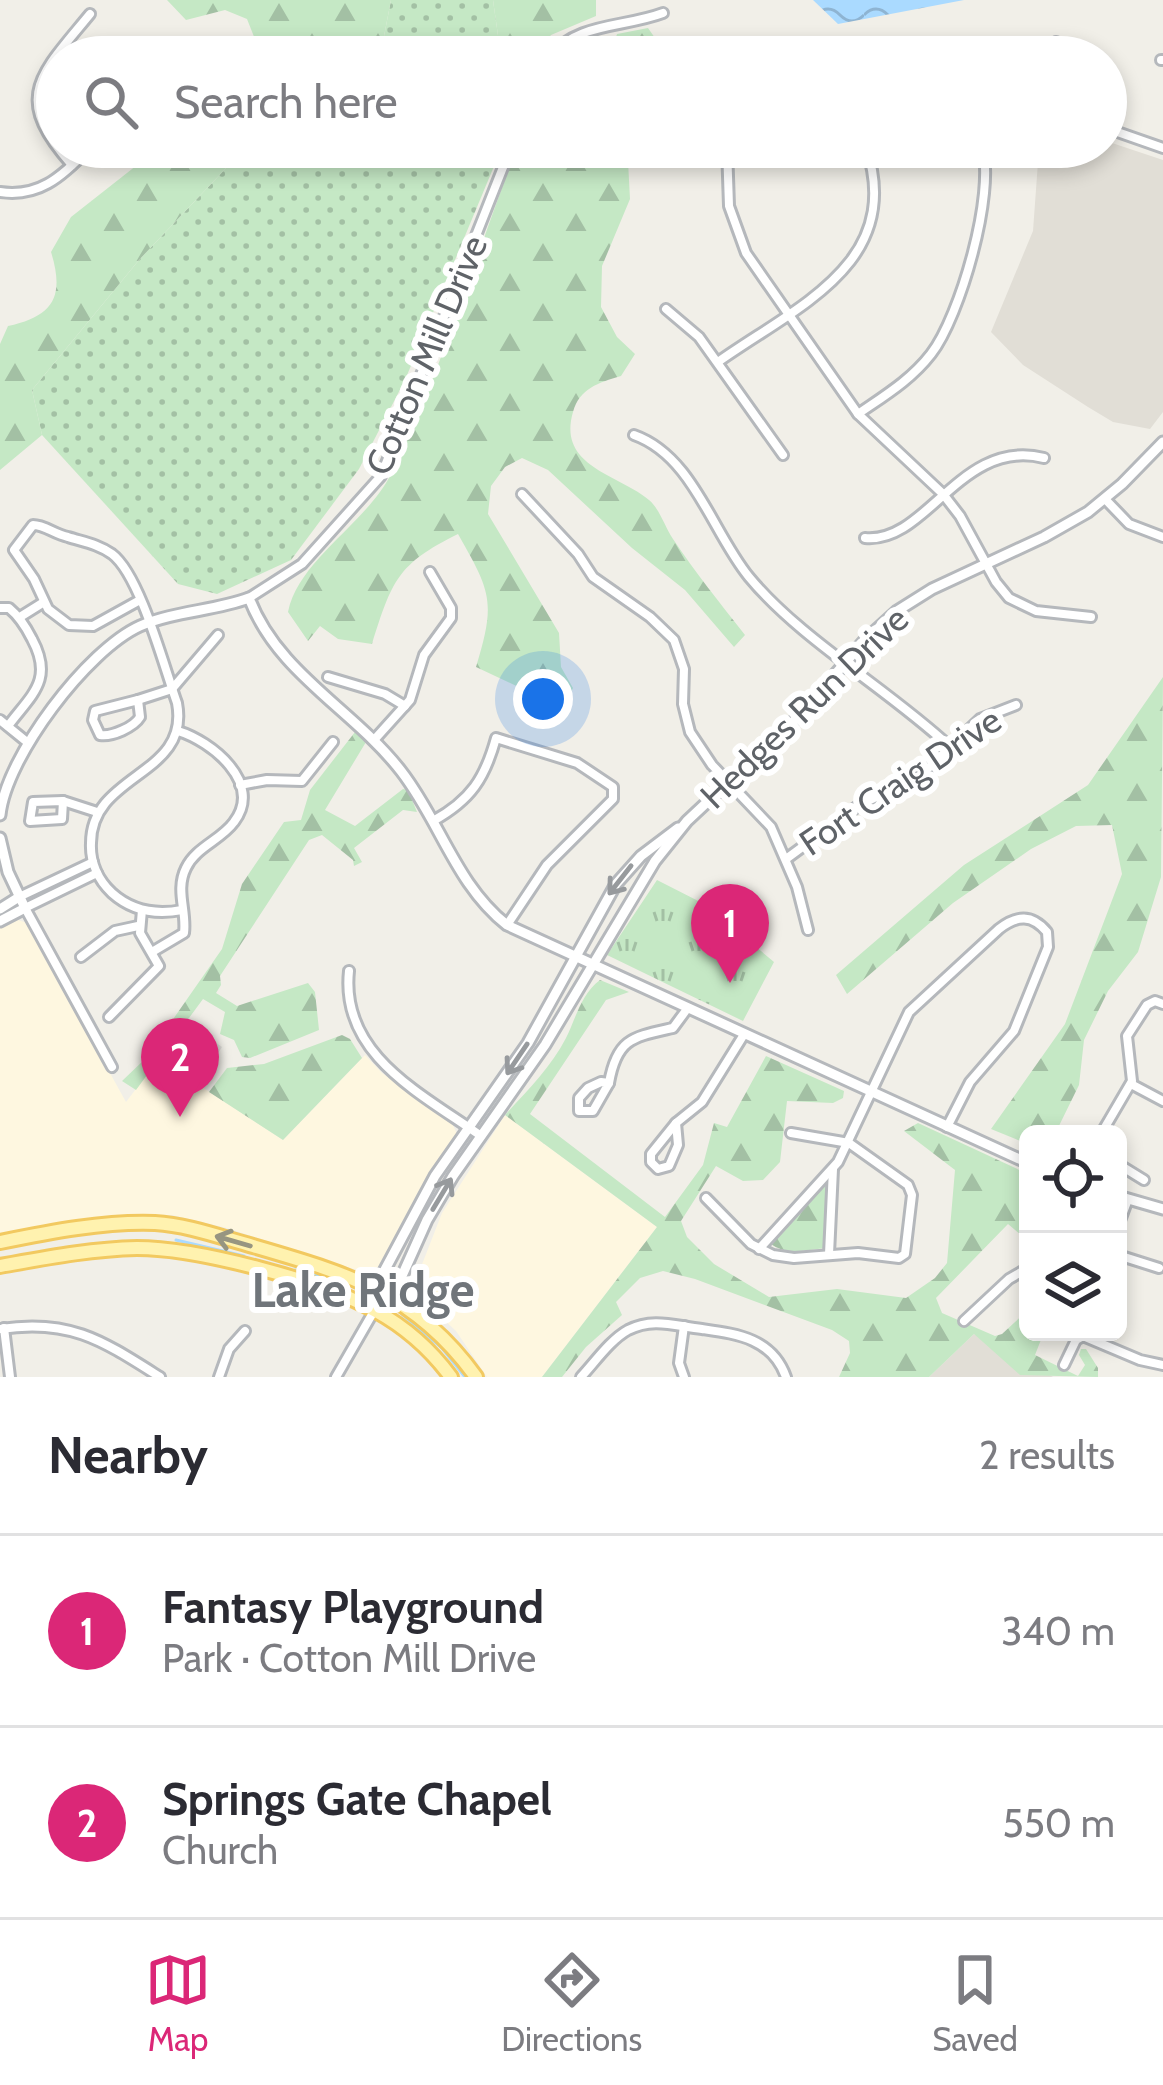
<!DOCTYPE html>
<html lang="en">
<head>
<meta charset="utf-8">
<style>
	:root { --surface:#fff; --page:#f2f2f3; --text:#2b2b33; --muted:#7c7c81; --line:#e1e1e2; --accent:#db2777 }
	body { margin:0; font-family:Cabin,sans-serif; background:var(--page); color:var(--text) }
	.controls { position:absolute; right:36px; bottom:36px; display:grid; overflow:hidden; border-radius:18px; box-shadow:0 6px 18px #0003 }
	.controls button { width:108px; height:108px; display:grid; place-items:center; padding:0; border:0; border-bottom:3px solid var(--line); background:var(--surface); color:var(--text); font:60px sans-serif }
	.you { position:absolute; left:543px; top:699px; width:42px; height:42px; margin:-30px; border:9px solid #fff; border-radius:50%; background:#1a73e8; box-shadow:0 0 0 18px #1a73e833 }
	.badge { display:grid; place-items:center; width:78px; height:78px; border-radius:50%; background:var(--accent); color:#fff; font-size:39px; font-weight:700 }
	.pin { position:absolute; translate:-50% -99px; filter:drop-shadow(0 3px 6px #0008) }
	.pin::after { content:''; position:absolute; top:63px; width:42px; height:36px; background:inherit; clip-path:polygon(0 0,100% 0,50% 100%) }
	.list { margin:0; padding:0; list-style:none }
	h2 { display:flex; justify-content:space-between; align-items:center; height:156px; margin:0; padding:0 48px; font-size:51px }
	h2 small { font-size:39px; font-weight:400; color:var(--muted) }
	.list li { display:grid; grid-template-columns:78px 1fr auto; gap:36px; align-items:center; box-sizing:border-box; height:192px; padding:0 48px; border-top:3px solid var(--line) }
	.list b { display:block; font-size:45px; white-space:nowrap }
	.list p { margin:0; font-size:39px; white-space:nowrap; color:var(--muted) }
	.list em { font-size:39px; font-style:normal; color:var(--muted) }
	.icon { flex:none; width:66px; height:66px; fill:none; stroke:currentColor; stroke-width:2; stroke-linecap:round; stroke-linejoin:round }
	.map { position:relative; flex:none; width:1163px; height:1377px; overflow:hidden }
	.search { position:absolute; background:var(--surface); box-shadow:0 6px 18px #0003; left:36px; right:36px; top:36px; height:132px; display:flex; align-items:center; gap:30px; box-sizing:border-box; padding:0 42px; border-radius:66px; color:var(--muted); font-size:45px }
	.sheet { height:540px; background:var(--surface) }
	nav { display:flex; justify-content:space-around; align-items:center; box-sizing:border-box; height:168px; border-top:3px solid var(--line); background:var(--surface); font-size:33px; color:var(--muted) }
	nav a { display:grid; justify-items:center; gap:6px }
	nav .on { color:var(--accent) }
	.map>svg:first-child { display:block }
	.commercial { fill:#fef7e0 }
	.industrial { fill:#e0deda }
	.education { fill:#e1ded6 }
	.grass { fill:url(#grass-dots) }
	.forest { fill:url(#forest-firs) }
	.park { fill:url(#park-tufts) }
	.water { fill:url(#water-waves) }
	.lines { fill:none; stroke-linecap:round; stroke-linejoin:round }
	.stream { stroke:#aadaff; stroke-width:3 }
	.minor-casing { stroke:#b5b8bc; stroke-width:14 }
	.tertiary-casing { stroke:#b5b8bc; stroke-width:15 }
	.primary-casing { stroke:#f2c960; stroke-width:18 }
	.minor { stroke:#fff; stroke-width:8 }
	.tertiary { stroke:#fff; stroke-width:9 }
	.primary { stroke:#fff2af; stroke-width:12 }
	.oneway { stroke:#979a9d }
	.oneway2 { stroke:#979581 }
	.labels { text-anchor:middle; stroke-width:12; stroke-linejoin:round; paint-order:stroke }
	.street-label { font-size:36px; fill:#5f6368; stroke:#fff }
	.district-label { font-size:48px; font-weight:bold; fill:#70757a; stroke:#fff }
</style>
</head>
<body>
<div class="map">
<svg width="1163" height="1377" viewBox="0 0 1163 1377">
	<defs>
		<pattern id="grass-dots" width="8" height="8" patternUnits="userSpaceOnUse" patternTransform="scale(3)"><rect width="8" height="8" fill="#c5e8c5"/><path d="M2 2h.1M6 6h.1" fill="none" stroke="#a3c0a4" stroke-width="1.8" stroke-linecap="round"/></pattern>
		<pattern id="forest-firs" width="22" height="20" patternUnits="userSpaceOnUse" patternTransform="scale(3)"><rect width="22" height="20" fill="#c5e8c5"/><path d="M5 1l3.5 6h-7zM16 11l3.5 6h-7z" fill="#a3c0a4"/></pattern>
		<pattern id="park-tufts" width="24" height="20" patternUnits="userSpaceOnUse" patternTransform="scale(3)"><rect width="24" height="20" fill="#c5e8c5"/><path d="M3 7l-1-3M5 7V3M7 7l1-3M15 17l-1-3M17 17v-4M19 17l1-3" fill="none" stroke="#a3c0a4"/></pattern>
		<pattern id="water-waves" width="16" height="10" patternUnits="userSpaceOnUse" patternTransform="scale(3)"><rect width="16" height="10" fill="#aadaff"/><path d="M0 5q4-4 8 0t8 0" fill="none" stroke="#8eb4d2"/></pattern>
	</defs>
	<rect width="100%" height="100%" fill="#f1efe8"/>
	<g class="commercial">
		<polygon points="15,919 27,923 126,1102 159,1059 283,1140 365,1055 382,1073 452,1123 457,1134 378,1268 366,1273 227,1228 172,1215 60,1223 0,1234 0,927"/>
		<polygon points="505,1115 657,1227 542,1377 487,1377 456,1331 412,1290 442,1213"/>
	</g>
	<polygon class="industrial" points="185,1022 222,1047 197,1085 159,1059"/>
	<g class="education">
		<polygon points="1106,141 1163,160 1163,412 1150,429 1113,422 1088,407 1023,365 991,332 1033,231 1039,148 1106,147"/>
		<polygon points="974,1334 1053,1377 929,1377"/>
	</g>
	<g class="grass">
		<polygon points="391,0 493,0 501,57 380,57"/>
		<polygon points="246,147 502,147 405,380 359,469 291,560 217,594 178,584 42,435 32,390 139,260"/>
	</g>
	<g class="forest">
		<polygon points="167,0 391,0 380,57 262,57 247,19 225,10 186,20"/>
		<polygon points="493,0 596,0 596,16 551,35 533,57 501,57"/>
		<polygon points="648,28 655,38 656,57 559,57 583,43 603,47 614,44 617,34"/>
		<path d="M160 147H246L139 260 32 390 42 435 0 470V344L8 326C53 316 65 297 51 252L71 217Z"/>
		<path d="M517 147H614L628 161 630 199 602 266 601 307 617 337 635 354 621 376C598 383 580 388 573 412 557 467 618 474 649 500 659 508 665 527 673 539 695 572 720 603 745 635L734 647 685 590 632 548 548 470 522 458 505 467 491 486 488 514 559 633 561 667 573 688 563 708 476 667C496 602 491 592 458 534 397 564 392 581 372 644L338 639 320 626 308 641 288 612C299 559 366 524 391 474 442 370 476 255 517 147Z"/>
		<polygon points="1163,677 1161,877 1138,952 1108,991 1084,1040 1079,1085 1055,1134 1028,1134 1028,1144 991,1129 1065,1024 1122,874 1112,825 1076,826 1031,849 953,903 847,994 836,975 964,865 1088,785"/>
		<polygon points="355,732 366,742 325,810 355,826 403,789 408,790 417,812 403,810 354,848 362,862 354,866 353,860 322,835 309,840 220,976 221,985 216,993 237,1006 308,983 315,992 319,1030 250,1058 242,1057 234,1040 220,1034 225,1012 203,999 136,1090 122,1081 146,1058 222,949 242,884 284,822 301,820 310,790"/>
		<path d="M600 980 629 992 606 1000 530 1114 665 1217 703 1165 714 1123 727 1127 766 1056 844 1091 843 1098 833 1103 787 1101 780 1162 763 1180 743 1181 716 1166 681 1221 687 1237 714 1264 769 1297 837 1289 906 1298 935 1278 947 1263 955 1170 904 1131 918 1123 1028 1174V1241L1008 1224 936 1298 942 1313 995 1336 1002 1334 1028 1310V1332H1044L1035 1355 1078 1376 1085 1365 1079 1355 1081 1349H1086L1098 1368V1377L1020 1375 974 1334 929 1377H839L850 1353 849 1341 832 1330 695 1279 663 1271 640 1278 616 1302 622 1315 586 1347 562 1377H542L657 1227 505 1115C527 1091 551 1067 566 1038 576 1018 581 994 600 980Z"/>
		<polygon points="342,1035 350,1039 362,1058 283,1140 209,1092 227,1068 264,1064"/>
		<path d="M827 1185 830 1188 825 1248C806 1250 785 1256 770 1243L821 1186Z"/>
	</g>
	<polygon class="park" points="657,880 716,910 743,888 751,912 755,946 774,962 743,1021 607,955"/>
	<polygon class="water" points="813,0 964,0 838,24"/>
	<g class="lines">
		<g class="stream">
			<polyline points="176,1240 244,1256"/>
			<polyline points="295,1270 340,1280"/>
			<polyline points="402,1314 442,1348 465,1377"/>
		</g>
		<g class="minor-casing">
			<g id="minor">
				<path d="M549 57C578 22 623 28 663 13"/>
				<polyline points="1048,57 1056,42"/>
				<polyline points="1161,60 1163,60"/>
				<polyline points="1106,128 1163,148"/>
				<polyline points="727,147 729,206 746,253 858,414 943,494 960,516 996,582 1009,598 1036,611 1091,617"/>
				<path d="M72 165C11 97 40 75 90 14"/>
				<path d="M0 192C42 198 63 174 91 147"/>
				<polyline points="666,309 699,337 783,455"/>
				<path d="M718 362C797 306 905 263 866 147"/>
				<path d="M858 414C884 396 911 380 931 354 960 317 996 192 982 147"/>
				<path d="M634 435C693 456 712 532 749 577 800 639 889 690 949 746"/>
				<polyline points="522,494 578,554 593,577 650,617 674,640 684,669 683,704 690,732 712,765 771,827 797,887 808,930"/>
				<polyline points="1105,499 1129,524 1163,537"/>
				<path d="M865 538C927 544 961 437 1044 458"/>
				<polyline points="249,598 302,564 381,476 511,147"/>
				<path d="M140 600 93 626 69 625 48 609 34 579 14 550 33 525C45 525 54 534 68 537 84 542 98 544 112 554 140 575 164 667 177 703 191 776 91 773 91 843 90 862 98 880 112 893 132 911 156 915 182 910"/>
				<path d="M0 608H9C20 617 26 627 32 639 54 680 32 694 8 726"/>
				<polyline points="20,617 44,602"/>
				<polyline points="328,677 385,694 405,706"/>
				<path d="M138 700 140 717C134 727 112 737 100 735L93 720 95 711Z"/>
				<polyline points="138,700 172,689 218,635"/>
				<polyline points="0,720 27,742"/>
				<polyline points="374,740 410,700 424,655 451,618 451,608 430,572"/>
				<polyline points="240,785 267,780 302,781 333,742"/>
				<polygon points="63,801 62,819 30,821 33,802"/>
				<polyline points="63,801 97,812"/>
				<path d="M433 821C471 800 485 778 496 738L577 763 613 787V799L547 865 507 925"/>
				<polyline points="786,859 858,806 921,775 980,719 1016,705"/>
				<polyline points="97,873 25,908 112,1067"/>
				<polyline points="19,897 93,862"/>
				<path d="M152 952 184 933C187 911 175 890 186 868 196 847 221 840 234 822 264 783 211 741 178 731"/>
				<polyline points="81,957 115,931 138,926"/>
				<path d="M349 971C340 1055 422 1094 481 1136"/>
				<polyline points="109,1017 159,966 140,933 142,910"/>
				<polygon points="601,1082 609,1083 593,1111 579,1111 579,1098 588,1088"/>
				<path d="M609 1083C617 1038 633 1037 673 1028L687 1009"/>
				<polyline points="1131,1084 1163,1101"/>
				<polygon points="676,1123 678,1145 669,1166 658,1169 651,1162 651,1154"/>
				<polyline points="676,1123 702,1102 743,1036"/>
				<polyline points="1101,1134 1132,1081 1127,1036 1147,1005 1155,1001 1163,1004"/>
				<polyline points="1118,1164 1144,1180"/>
				<polyline points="706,1198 751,1244 773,1255 794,1258 858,1253 899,1258 905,1254 912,1195 908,1185 849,1143 791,1133"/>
				<polyline points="1118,1226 1128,1199"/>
				<path d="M759 1249 838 1162 909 1012 999 929C1017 915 1032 914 1047 932L1048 947 1014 1031 970 1082 947 1127"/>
				<polyline points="829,1254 833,1169"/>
				<polyline points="1118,1255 1159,1268"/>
				<polyline points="964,1321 1009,1279 1028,1268"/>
				<polyline points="4,1328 10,1377"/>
				<path d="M0 1329C70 1318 103 1341 160 1377"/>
				<polyline points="1064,1365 1076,1340 1083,1336 1140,1360 1163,1365"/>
				<polyline points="219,1377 229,1349 245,1331"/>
				<polyline points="336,1377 374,1311"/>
				<path d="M581 1377C595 1362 610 1340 628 1330 653 1317 675 1326 702 1329 737 1334 772 1338 786 1377"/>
				<polyline points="684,1377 679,1363 684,1326"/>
			</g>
		</g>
		<g class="tertiary-casing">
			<g id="tertiary">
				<path d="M0 815C6 757 87 650 140 626 175 611 214 611 249 598 278 674 353 709 401 771 440 821 456 885 507 925L1028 1163"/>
				<polyline points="0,838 8,872 25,908 0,921"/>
				<polyline points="0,909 19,897"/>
				<polyline points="1118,1196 1163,1209"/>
				<polyline points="384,1291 397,1287 427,1220 453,1176 545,1045 655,861 687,821 799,716 865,640 897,611 932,589 1044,537 1088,512 1122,484 1163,442"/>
				<polyline points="375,1310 384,1291 381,1277 435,1176 528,1043 616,884 641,856 678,828"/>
			</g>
		</g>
		<g class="primary-casing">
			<g id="primary">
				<path d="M0 1242C49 1232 105 1221 155 1223 188 1225 220 1237 253 1246 346 1273 416 1293 476 1377"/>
				<path d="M0 1266C45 1258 91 1249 137 1248 197 1248 323 1281 376 1311 405 1327 431 1350 451 1377"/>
			</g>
		</g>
		<use href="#minor" class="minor"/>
		<use href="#tertiary" class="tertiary"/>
		<use href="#primary" class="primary"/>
	</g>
	<defs><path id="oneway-shaft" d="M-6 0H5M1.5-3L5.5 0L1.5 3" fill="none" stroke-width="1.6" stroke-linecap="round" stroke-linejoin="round" transform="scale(3)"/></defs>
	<g class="oneway">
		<use href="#oneway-shaft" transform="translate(620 880) rotate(128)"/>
		<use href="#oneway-shaft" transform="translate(517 1059) rotate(124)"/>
		<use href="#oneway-shaft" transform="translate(442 1194) rotate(-59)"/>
	</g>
	<use class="oneway2" href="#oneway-shaft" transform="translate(233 1241) rotate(-164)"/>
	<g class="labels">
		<g class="street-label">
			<text transform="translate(426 355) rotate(-67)" y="13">Cotton Mill Drive</text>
			<text transform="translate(804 707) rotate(-44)" y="13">Hedges Run Drive</text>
			<text transform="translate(900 781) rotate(-34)" y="13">Fort Craig Drive</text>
		</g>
		<g class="district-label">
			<text x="363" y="1307">Lake Ridge</text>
		</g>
	</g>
</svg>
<div class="controls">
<button><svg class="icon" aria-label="locate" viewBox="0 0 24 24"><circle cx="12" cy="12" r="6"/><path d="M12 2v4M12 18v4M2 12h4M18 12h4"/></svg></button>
<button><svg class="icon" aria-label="layers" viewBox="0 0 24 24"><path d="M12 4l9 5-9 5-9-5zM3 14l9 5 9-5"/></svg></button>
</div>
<div class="you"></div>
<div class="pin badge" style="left:730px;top:983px">1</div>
<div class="pin badge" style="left:180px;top:1117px">2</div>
<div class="search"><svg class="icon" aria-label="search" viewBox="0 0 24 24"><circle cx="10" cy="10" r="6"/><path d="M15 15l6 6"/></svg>Search here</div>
</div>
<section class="sheet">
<h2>Nearby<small>2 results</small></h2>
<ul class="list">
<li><span class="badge">1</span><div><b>Fantasy Playground</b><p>Park · Cotton Mill Drive</p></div><em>340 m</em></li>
<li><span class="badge">2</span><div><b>Springs Gate Chapel</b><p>Church</p></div><em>550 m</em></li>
</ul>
</section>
<nav>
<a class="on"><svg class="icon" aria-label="map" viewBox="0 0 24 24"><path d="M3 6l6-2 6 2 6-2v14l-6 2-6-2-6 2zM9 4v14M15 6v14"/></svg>Map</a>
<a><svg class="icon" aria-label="directions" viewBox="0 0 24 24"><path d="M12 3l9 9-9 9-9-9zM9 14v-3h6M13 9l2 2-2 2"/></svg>Directions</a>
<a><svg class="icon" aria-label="saved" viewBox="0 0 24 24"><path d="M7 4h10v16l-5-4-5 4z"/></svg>Saved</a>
</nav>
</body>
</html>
